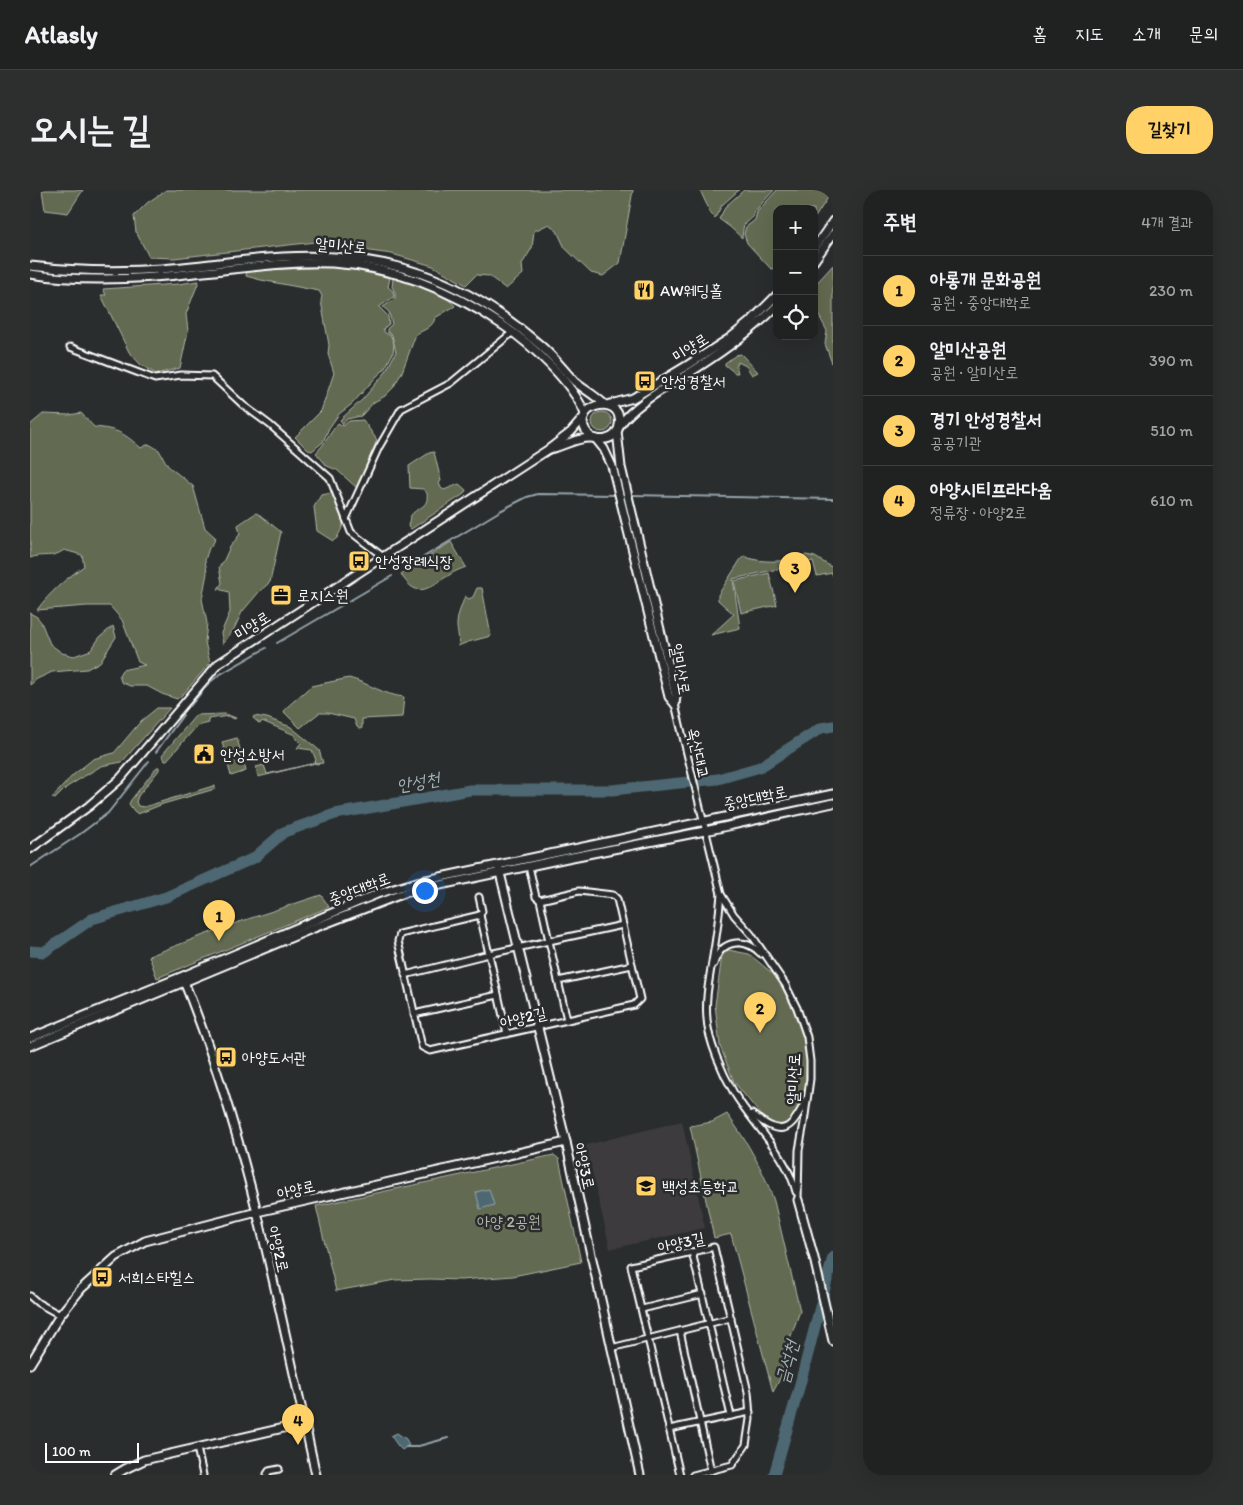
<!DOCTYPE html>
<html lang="ko">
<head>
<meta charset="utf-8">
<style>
	:root { --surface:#202222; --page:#2d2f2f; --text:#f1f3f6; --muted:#a2a4a5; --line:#3d3f40; --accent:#ffd166 }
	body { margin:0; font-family:Itim,"Poor Story",sans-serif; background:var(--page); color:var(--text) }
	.controls { position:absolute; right:15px; top:15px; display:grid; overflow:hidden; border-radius:10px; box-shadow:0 5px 20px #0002 }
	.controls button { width:45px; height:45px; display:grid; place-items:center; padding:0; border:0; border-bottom:1px solid var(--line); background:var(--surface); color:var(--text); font:25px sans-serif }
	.scale { position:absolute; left:15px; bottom:12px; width:94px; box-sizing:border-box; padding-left:5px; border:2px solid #fff; border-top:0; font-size:14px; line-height:18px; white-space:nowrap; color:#fff; -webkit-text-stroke:4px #2a2d2e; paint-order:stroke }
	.you { position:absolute; left:394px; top:700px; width:18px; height:18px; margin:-12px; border:4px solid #fff; border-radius:50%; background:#1a73e8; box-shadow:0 0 0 8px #1a73e833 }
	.badge { display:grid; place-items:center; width:32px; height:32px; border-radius:50%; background:var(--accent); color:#111; font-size:16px; font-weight:700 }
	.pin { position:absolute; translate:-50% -41px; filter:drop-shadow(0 1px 2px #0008) }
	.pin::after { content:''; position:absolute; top:26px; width:18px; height:15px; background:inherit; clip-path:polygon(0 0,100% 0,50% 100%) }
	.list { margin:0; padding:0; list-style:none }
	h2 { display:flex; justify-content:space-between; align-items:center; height:65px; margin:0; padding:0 20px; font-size:21px }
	h2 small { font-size:16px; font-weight:400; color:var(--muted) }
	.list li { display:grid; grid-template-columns:32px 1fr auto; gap:15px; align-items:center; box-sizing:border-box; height:70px; padding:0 20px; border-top:1px solid var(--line) }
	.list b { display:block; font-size:19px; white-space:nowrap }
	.list p { margin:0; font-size:16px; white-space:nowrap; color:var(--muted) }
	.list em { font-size:16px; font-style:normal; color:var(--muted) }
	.icon { flex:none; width:28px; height:28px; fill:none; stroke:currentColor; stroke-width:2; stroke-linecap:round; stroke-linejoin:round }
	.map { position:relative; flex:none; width:803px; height:1285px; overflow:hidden; border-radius:20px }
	header { display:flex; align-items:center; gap:30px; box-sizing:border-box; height:70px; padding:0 25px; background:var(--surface); border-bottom:1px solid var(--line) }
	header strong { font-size:24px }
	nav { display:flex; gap:28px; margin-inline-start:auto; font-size:18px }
	.intro { display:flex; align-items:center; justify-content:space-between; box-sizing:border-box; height:120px; padding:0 30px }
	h1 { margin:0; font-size:35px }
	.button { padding:12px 22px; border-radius:20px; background:var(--accent); color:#111; font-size:18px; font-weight:700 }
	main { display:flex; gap:30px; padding:0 30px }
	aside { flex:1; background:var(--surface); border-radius:20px; box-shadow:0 5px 20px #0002 }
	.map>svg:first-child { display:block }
	.built { fill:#3d3a3e }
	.green { fill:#626b51; stroke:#b0b5a8 }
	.water { fill:#4e6873; stroke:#95a4ab }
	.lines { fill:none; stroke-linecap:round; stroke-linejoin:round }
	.stream { stroke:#95a4ab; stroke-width:2 }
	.river { stroke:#4e6873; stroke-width:11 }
	.street-casing { stroke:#fff; stroke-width:9 }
	.secondary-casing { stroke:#fff; stroke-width:11 }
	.street { stroke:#2a2d2e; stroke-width:5 }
	.secondary { stroke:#2a2d2e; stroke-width:7 }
	.labels { text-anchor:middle; stroke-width:5; stroke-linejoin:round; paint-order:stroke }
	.street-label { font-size:16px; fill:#fff; stroke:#2a2d2e }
	.poi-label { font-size:16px; fill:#fff; stroke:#2a2d2e; text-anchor:start }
	.park-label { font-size:16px; fill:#b0b5a8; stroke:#2a2d2e }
	.water-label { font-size:18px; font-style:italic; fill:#a6b4b9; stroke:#2a2d2e }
</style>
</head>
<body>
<header>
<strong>Atlasly</strong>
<nav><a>홈</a><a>지도</a><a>소개</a><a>문의</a></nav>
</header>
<div class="intro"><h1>오시는 길</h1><a class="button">길찾기</a></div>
<main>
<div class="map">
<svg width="803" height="1285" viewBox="0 0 803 1285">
	<rect width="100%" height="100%" fill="#2a2d2e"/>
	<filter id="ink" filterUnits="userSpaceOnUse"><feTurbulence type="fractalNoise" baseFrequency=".02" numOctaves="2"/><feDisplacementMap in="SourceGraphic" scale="10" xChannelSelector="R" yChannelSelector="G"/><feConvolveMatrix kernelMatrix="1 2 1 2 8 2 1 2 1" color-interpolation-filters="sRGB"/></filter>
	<g filter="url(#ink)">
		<polygon class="built" points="652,931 675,1038 580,1059 556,955"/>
		<g class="green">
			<polygon points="12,0 53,0 38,23 15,20"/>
			<polygon points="136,0 603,0 590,73 573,86 561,83 535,58 527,41 519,34 504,41 502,58 492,74 493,84 476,99 459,86 446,85 436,95 403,76 362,64 340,61 324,55 309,53 285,52 144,68 119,67 106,42 104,26 117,13"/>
			<polygon points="670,0 709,0 692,15 685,28 681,24"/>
			<polygon points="714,0 744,0 725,21 723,27 714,35 713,39 712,48 700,37 689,29 696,16"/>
			<polygon points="747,0 803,0 784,29 784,19 747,19 747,77 741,79 717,53 714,44 716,37 725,30 727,22"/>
			<polygon points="803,75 803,176 795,154 797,141 784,116 784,96"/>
			<polygon points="299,77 325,80 360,88 358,97 363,101 364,107 349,117 358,126 359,134 353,139 355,143 361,146 364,154 363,163 354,180 347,186 322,214 309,224 299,238 293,252 282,261 278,260 265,247 291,221 304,183 298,164 299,155 291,111 292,106 289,101 231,90 216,86 217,81"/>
			<path d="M363 88C380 93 414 102 425 116L405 128C403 137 394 140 386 144L372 182 363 198 355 206 344 212 331 226 317 229 313 234 310 230 332 210 355 183 366 162 362 145 357 142V139L362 134 359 122 353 117 365 109V102L362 97Z"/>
			<polygon points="169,91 156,124 158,141 150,178 126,184 111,175 99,162 71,105 76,105 73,99 148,94"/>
			<polygon points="711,164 728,182 722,185 716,176 708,172 706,175 708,183 705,183 695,175 695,173 706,165"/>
			<circle cx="572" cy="232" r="10"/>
			<path d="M51 223 64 237C87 239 94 243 111 258L119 254 129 260 138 276 163 296 175 338 185 347 184 352 179 358 175 370 177 383 172 409 177 433 175 452 180 473 154 503 147 509 132 504 117 496H100L91 492 89 485 92 480 115 475 108 472 92 430 80 416H57L7 420C20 402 37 388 54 376L52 365 34 360C22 369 13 363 0 368V235L13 224 39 225Z"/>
			<path d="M333 230 347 250 327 298 307 280 297 276 286 263C295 254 300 243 308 233L313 236 319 231Z"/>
			<path d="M404 262 411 291 409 293 411 298 414 300 429 294 436 300 434 304 381 339 378 336C379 333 379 330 380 327 386 316 399 320 397 303L393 299 380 298 379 276 399 263Z"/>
			<path d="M302 303C305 310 314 326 313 333 313 338 309 343 307 348L303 351 287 341 284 317 291 305Z"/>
			<polygon points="226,323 230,325 251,342 240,392 229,402 212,422 204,439 193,454 191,443 200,422 199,402 188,399 192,393 189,377 193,372 200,357 210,344 208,335"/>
			<path d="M421 352 436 377C431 379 425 381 421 384 401 395 388 413 371 384Z"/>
			<path d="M776 365 785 367 803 378V386L802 383 787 386 783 371 703 389 710 438 681 445 704 424C698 419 693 415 688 410V405L711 369 714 366C726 372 744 372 757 370 764 369 770 366 776 365Z"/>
			<polygon points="739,383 747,415 711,423 704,391"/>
			<path d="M447 398H452L461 446 438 452 428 456C430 449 427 443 427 435 427 425 432 415 435 406L439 409 443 407Z"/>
			<polygon points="0,423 7,427 11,432 20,454 32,463 44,466 61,460 70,447 83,436 86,447 70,472 57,479 22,482 7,489 0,495"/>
			<path d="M319 488C338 493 354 505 374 507L372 527 332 529V538L330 539 327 537 324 529 298 523H289L270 538 254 522 256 518 281 496Z"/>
			<polygon points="127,518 140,518 92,572 71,576 37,597 25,609 22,608 43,585 63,569 84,563 111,531"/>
			<polygon points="195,524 206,528 204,529 199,526 178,529 179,533 167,536 137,570 135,570 132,565 166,525"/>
			<polygon points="224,526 237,528 261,537 289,560 293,573 286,574 285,571 286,570 282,560 267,558 271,553 265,547 265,545 232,531 230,534 223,528"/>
			<polygon points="207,548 216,581 201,586 192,552"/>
			<polygon points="285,573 228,587 226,577 234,575 237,584"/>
			<polygon points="127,577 129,577 129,580 108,606 106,612 108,616 114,617 183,596 185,596 185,599 133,614 108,624 104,621 99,614 101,610"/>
			<polygon points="291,705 299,717 127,788 119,766 200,735"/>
			<polygon points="693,759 719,764 748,788 769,830 777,865 774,922 757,936 739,935 704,892 690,856 685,815"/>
			<path d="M697 924C717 951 733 979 744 1011L770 1121 758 1154 750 1189 743 1202 701 1044 684 1048 660 936 682 932Z"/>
			<polygon points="524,965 529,969 551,1072 483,1086 431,1090 400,1089 365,1090 306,1101 286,1016"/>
		</g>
		<g class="water">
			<polygon points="459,999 464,1015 450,1019 446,1002"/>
			<polygon points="367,1243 376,1249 379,1255 372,1260 368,1256 361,1246"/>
		</g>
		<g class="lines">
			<g class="stream">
				<polyline points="593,305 594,305"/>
				<polyline points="601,305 803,309"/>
				<polyline points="377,377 470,321 497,307 508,304 585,305"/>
				<polyline points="247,453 362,386"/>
				<polyline points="160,516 179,493 189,485 236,458"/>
				<polyline points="126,562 153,525"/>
				<polyline points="0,677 50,644 78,623 119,571"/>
				<polyline points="376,1257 385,1257 418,1248"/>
			</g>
			<g class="river">
				<polyline points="0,761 14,762 62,729 136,707 224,668 254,642 305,624 440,600 582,600 688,589 730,577 791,538 803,536"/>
				<polyline points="744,1285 769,1198 803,1067"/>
			</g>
			<g class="street-casing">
				<g id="street">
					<polyline points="40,157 125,189 151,185 182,186 213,215 240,235 300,288 321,342 352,366"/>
					<polyline points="316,329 349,257 371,219 421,193 483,142"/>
					<polyline points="645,514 691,704 704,725 721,744 755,794 767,818 777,847 780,871 780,889 774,933 769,960 768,1010"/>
					<polyline points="499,676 506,707 510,710"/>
					<polygon points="549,701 583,705 587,709 610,809 604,815 400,861 392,857 368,751 370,744 450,725 459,764 519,751 510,710"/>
					<path d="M691 704C689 727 686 750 682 772 679 791 675 810 677 829 678 851 693 884 704 903 724 936 757 964 766 1002"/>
					<polyline points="449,707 452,721 450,725"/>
					<path d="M684 774C691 749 715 747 731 764"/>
					<polyline points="375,785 459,764 477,844"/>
					<polyline points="528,791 602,775"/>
					<polyline points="384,824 468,805"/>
					<polyline points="537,830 519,751 593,735"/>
					<path d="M722 924C751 947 761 943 776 909"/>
					<polyline points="662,1062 701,1226"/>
					<polyline points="0,1106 8,1113 30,1125"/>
					<polyline points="612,1119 673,1104"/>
					<polyline points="650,1141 681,1281"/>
					<polyline points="581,1158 701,1128"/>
					<polyline points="639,1239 720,1222"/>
					<polyline points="167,1258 173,1285"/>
					<polyline points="237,1284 239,1281 249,1279"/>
					<polyline points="650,1285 601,1076 684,1057 718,1202 719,1213 720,1229 716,1255 702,1275 663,1285"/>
				</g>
			</g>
			<g class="secondary-casing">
				<g id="secondary">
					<polyline points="784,59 803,31"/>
					<polyline points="784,71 803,44"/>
					<path d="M0 76C44 81 89 82 132 79 173 76 213 69 253 67 355 61 433 88 510 155 523 166 533 179 544 191 553 199 565 205 574 214"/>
					<path d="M0 84C57 93 117 89 174 82 216 78 260 71 302 73 365 77 423 101 474 136 502 155 543 193 555 224"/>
					<polyline points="577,215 603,208 658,175 700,148 722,130 747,105"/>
					<path d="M589 236C606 213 632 200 656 185 688 165 720 143 747 116"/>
					<polyline points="587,241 591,277 646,506 645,514"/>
					<polyline points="566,249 574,259 582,276 639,507 645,514"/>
					<path d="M519 259C533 257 546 247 561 248 566 248 570 251 576 249 582 248 588 243 589 236 595 199 530 217 562 248"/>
					<polyline points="0,659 59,616 90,589 188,474 519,259 541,242 554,227"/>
					<polyline points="469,679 536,952 610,1285"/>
					<path d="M153 789C218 948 249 1118 286 1285"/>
					<polyline points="0,848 153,786 347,704 387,692 803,604"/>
					<polyline points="0,856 284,738 377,702 537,668 675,641 803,613"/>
					<polyline points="768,1010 784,1068 803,1151"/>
					<polyline points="0,1174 30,1125 51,1099 86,1067 115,1051 227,1022 536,952"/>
					<polyline points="85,1285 95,1279 114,1270 275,1233"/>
				</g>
			</g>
			<use href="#street" class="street"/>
			<use href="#secondary" class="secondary"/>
		</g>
	</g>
	<defs>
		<g id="restaurant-square" transform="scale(1.125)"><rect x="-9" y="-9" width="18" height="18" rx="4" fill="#ffd166" stroke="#2a2d2e"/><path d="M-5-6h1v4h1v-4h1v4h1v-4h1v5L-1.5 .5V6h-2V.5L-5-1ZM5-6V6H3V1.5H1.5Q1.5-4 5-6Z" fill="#111"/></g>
		<g id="bus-square" transform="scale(1.125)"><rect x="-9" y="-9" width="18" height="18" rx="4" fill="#ffd166" stroke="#2a2d2e"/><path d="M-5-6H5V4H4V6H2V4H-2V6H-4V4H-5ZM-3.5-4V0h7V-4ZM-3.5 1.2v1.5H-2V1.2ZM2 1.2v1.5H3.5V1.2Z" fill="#111"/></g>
		<g id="office-square" transform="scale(1.125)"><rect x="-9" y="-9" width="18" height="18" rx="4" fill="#ffd166" stroke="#2a2d2e"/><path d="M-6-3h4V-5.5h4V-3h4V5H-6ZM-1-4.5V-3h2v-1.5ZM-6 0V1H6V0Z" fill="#111"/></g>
		<g id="civic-square" transform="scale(1.125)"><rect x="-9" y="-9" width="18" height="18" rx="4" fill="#ffd166" stroke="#2a2d2e"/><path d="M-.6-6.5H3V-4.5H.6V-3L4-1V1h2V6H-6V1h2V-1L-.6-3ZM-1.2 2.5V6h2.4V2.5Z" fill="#111"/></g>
		<g id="school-square" transform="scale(1.125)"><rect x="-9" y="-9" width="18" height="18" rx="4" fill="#ffd166" stroke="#2a2d2e"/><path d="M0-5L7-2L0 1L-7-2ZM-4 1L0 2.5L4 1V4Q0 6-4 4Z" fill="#111"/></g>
	</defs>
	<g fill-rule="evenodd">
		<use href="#restaurant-square" x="614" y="100"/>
		<use href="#bus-square" x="615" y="191"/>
		<use href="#bus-square" x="329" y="371"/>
		<use href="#office-square" x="251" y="405"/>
		<use href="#civic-square" x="174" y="564"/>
		<use href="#bus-square" x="196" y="867"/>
		<use href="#school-square" x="616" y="996"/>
		<use href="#bus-square" x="72" y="1087"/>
	</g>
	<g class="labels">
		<g class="street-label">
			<text transform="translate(311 55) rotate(5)" y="6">알미산로</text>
			<text transform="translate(660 157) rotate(-33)" y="6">미양로</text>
			<text transform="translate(222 435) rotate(-33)" y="6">미양로</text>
			<text transform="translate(651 479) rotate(80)" y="6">알미산로</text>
			<text transform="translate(669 563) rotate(77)" y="6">옥산대교</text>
			<text transform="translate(725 607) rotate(-12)" y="6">중앙대학로</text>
			<text transform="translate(329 698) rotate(-21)" y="6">중앙대학로</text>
			<text transform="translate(493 827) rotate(-13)" y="6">아양2길</text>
			<text transform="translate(763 889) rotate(-88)" y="6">알미산로</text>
			<text transform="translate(555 976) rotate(77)" y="6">아양3로</text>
			<text transform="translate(266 999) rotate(-13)" y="6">아양로</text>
			<text transform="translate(651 1052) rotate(-12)" y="6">아양3길</text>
			<text transform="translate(249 1059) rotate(77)" y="6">아양2로</text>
		</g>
		<g class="poi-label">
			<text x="630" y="106">AW웨딩홀</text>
			<text x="631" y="197">안성경찰서</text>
			<text x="345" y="377">안성장례식장</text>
			<text x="267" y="411">로지스원</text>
			<text x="190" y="570">안성소방서</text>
			<text x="212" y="873">아양도서관</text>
			<text x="632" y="1002">백성초등학교</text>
			<text x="88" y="1093">서희스타힐스</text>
		</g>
		<g class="park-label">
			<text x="479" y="1037">아양 2공원</text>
		</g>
		<g class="water-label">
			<text transform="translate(388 592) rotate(-10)" y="6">안성천</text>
			<text transform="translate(757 1172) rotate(-75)" y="6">금석천</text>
		</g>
	</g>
</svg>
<div class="controls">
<button>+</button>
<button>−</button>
<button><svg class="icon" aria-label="locate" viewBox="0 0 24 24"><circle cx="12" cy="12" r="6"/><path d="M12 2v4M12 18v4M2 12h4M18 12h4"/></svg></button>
</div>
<div class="scale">100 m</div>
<div class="you"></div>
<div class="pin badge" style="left:189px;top:751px">1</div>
<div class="pin badge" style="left:730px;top:843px">2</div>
<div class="pin badge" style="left:765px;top:403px">3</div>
<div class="pin badge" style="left:268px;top:1255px">4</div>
</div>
<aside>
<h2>주변<small>4개 결과</small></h2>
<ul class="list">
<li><span class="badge">1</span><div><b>아롱개 문화공원</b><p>공원 · 중앙대학로</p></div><em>230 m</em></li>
<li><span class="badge">2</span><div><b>알미산공원</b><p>공원 · 알미산로</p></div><em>390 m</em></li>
<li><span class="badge">3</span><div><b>경기 안성경찰서</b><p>공공기관</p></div><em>510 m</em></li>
<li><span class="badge">4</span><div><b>아양시티프라다움</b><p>정류장 · 아양2로</p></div><em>610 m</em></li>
</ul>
</aside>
</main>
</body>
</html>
